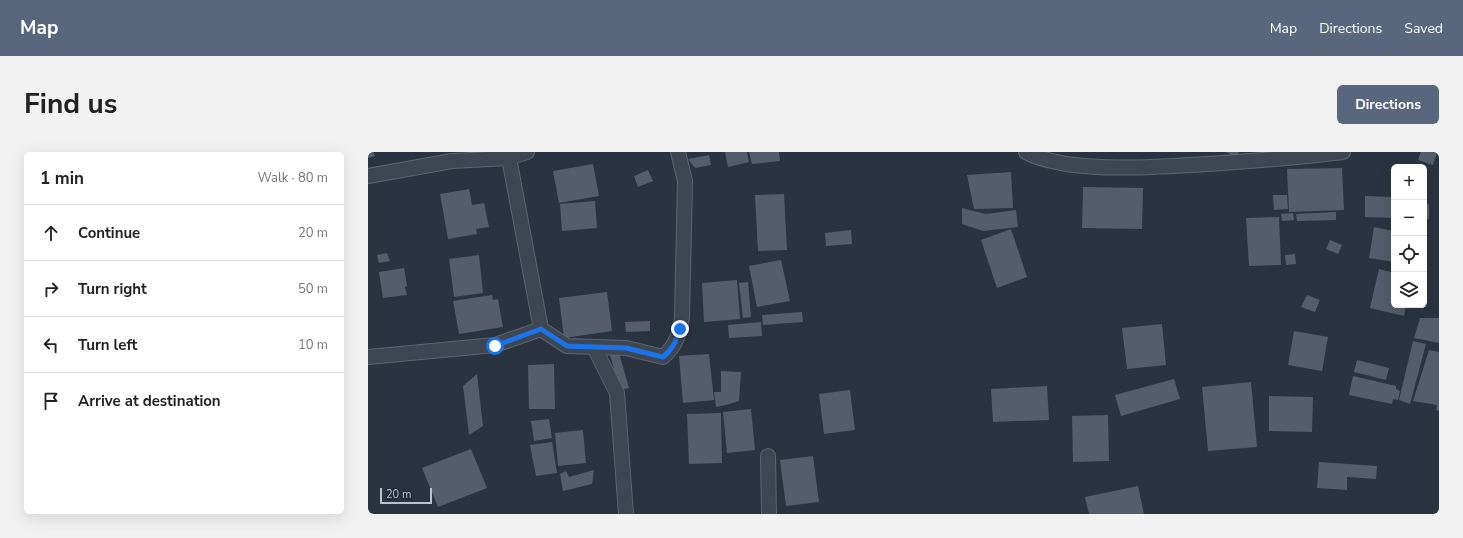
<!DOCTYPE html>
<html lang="en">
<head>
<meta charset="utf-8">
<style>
	:root { --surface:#fff; --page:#f2f2f2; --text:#222; --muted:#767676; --line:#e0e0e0; --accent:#59677e }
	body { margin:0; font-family:"Nunito Sans",sans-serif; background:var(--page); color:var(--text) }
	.controls { position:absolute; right:12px; top:12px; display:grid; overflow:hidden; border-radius:6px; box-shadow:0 4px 16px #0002 }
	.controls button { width:36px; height:36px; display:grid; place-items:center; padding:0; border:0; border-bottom:1px solid var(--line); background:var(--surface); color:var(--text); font:20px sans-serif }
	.scale { position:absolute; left:12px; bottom:10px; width:52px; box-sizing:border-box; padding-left:4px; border:2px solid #bbc1cb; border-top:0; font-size:11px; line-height:14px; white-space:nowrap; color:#bbc1cb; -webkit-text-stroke:3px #222b36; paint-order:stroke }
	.stop { position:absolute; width:12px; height:12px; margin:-9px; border:3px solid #1a73e8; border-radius:50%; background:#fff }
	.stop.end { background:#1a73e8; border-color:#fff; box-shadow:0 1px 4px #0008 }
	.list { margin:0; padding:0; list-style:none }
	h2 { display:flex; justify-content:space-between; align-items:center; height:52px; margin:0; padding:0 16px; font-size:17px }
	h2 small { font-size:13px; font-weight:400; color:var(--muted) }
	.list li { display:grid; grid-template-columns:26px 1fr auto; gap:12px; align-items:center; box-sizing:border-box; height:56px; padding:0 16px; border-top:1px solid var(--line) }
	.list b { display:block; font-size:15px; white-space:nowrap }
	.list em { font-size:13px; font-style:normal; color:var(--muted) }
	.icon { flex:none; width:22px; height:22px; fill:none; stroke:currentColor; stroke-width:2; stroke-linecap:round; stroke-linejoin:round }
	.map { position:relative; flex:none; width:1071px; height:362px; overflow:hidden; border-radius:6px }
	header { display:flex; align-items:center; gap:24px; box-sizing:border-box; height:56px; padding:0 20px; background:var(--accent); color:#fff }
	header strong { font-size:19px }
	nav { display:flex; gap:22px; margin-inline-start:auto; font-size:14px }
	.intro { display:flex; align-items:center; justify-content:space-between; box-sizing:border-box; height:96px; padding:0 24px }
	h1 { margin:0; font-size:28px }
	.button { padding:10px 18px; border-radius:6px; background:var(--accent); color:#fff; font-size:14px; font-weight:700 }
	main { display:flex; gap:24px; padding:0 24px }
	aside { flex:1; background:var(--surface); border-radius:6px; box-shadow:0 4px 16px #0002 }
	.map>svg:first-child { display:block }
	.building { fill:#535d6b }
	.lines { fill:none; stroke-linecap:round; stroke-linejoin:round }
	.street-casing { stroke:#5c646e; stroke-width:16 }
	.street { stroke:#3e4651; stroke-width:14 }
	.route { stroke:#1a73e8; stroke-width:5 }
</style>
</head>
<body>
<header>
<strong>Map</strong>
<nav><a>Map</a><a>Directions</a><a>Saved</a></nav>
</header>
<div class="intro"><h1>Find us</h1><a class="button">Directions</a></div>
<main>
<aside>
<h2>1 min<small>Walk · 80 m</small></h2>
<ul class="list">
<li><svg class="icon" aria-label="ahead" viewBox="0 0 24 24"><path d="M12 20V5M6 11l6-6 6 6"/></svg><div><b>Continue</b></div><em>20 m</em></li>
<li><svg class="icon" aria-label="right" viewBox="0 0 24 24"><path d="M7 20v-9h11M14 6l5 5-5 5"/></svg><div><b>Turn right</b></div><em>50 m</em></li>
<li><svg class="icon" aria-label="left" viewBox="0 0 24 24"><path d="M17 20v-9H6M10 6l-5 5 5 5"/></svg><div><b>Turn left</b></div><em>10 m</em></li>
<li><svg class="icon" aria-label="arrive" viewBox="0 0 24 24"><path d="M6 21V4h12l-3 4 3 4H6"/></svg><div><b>Arrive at destination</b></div></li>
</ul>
</aside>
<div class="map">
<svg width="1071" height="362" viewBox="0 0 1071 362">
	<rect width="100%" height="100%" fill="#2a3441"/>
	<g class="building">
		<polygon points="0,0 5,0 7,4 0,6"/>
		<polygon points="357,0 379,0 381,10 360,15"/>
		<polygon points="381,0 411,0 412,9 384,12"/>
		<polygon points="858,0 871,0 868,5"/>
		<polygon points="1053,0 1065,0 1069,1 1065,13 1050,8"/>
		<polygon points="341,3 343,13 327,16 320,7"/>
		<polygon points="225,12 231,44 191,51 185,19"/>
		<polygon points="974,16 976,58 921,60 919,17"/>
		<polygon points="280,18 285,29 270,35 266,24"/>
		<polygon points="643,20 645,56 606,57 599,23"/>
		<polygon points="715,35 775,36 774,77 714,76"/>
		<polygon points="101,37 104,53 116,51 121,75 108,77 109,82 80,87 72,42"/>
		<polygon points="416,42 419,98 390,99 387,43"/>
		<polygon points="905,43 919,43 920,57 906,58"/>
		<polygon points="997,44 1026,45 1026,66 997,65"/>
		<polygon points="227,49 229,76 194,79 192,52"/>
		<rect x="1056" y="52" width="5" height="15"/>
		<polygon points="594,56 618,62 648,58 650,75 615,79 594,72"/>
		<polygon points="968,60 968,68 929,69 928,62"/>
		<polygon points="925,61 926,68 914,69 913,62"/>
		<polygon points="911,65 913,113 881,114 878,66"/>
		<polygon points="1006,75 1026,79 1026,110 1001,106"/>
		<polygon points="643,77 659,125 629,136 613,88"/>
		<polygon points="483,78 484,92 458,94 457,81"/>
		<polygon points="962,88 974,93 970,102 958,97"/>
		<polygon points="19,101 22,109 11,111 9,103"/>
		<polygon points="927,102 928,112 918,113 917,103"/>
		<polygon points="111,103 115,141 86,145 81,107"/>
		<polygon points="413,108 422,149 389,155 381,114"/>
		<polygon points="36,116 39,134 37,135 39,143 15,146 11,120"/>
		<polygon points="1011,117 1026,121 1026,153 1038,153 1036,164 1002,156"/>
		<polygon points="369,128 372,167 336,170 334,131"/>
		<polygon points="380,130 383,165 375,166 371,131"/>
		<polygon points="239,140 244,179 196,186 191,146"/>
		<polygon points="124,143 125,148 130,147 135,175 91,182 85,149"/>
		<polygon points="939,143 952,148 947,160 933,155"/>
		<polygon points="434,160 435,170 395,173 394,163"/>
		<polygon points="1052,166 1071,166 1071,191 1046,186"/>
		<polygon points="282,169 282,179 258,180 257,170"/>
		<polygon points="393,170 394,184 361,186 360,173"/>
		<polygon points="794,172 798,213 759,217 754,176"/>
		<polygon points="926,179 960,185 954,219 920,213"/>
		<polygon points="1045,189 1058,192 1042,252 1031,248"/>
		<polygon points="1061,198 1071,200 1071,259 1068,258 1069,253 1045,249"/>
		<polygon points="251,201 261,236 252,238 242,203"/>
		<polygon points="341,202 346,248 315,251 311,204"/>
		<polygon points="989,208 1021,216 1018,228 986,220"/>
		<polygon points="186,212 187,257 161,257 160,213"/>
		<polygon points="353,219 373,220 371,249 358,253 348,255 346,240 353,240"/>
		<polygon points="109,222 115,274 101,283 95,234"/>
		<polygon points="985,224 1028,234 1028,237 1032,239 1030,248 1025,247 1024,252 981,243"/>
		<polygon points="806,227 812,247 753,264 747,243"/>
		<polygon points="883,230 889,295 840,299 834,235"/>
		<polygon points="679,234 681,268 625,270 623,237"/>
		<polygon points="482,238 487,278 456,282 451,242"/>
		<polygon points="901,244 945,245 944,280 901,279"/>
		<polygon points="383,257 387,298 359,301 355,260"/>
		<polygon points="353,261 354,311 321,312 319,262"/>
		<polygon points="740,263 741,309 705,310 704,264"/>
		<polygon points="181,267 184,286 166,289 163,269"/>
		<polygon points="215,278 218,311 190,314 187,281"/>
		<polygon points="184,290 189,321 168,324 162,293"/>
		<polygon points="103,297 119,336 70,355 54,316"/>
		<polygon points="445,304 451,350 418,354 412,308"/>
		<polygon points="951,310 1009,314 1008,327 979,325 979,338 949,336"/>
		<polygon points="226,318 224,332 195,339 192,322 198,319 201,325"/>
		<polygon points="770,334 776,362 721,362 717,345"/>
	</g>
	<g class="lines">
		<g class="street-casing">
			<g id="street">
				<path d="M658 0C670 7 684 9 698 12 740 18 781 15 823 13 874 10 924 6 975 0"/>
				<path d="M141 6 173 177 199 194 258 196 295 205C308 194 312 181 314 165L317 29 310 0"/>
				<polyline points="0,24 84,9 141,6 159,0"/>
				<polyline points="226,195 249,241 258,362"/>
				<polyline points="0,205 127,193 173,177"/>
				<polyline points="400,304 401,362"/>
			</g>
		</g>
		<use href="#street" class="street"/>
	</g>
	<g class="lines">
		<path class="route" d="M127 194 173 177 199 194 258 196 295 205C305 197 308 189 312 177"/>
	</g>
</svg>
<div class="controls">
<button>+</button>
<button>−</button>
<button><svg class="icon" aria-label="locate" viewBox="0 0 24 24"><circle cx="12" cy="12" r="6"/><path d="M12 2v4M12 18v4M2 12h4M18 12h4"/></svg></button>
<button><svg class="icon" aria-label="layers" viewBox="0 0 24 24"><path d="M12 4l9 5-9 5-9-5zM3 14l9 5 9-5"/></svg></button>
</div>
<div class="scale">20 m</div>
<div class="stop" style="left:127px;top:194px"></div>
<div class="stop end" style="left:312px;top:177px"></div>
</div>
</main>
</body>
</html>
